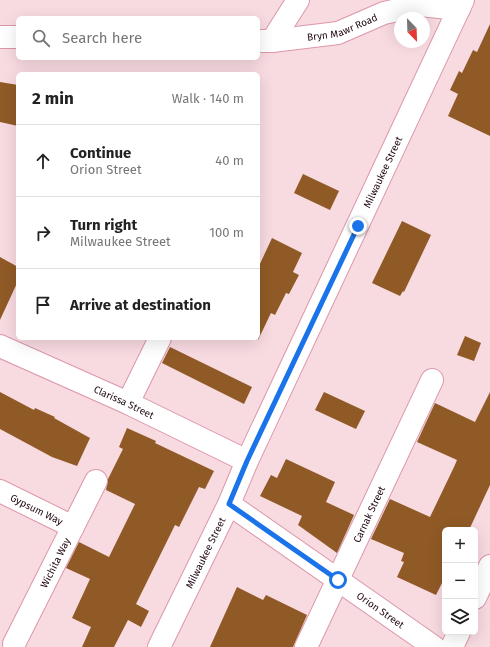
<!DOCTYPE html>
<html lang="en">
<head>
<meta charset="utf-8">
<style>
	:root { --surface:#fff; --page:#f6f6f6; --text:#222; --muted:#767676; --line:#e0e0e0 }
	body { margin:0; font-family:"Fira Sans",sans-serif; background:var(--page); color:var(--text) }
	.controls { position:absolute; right:12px; bottom:12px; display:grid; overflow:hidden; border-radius:6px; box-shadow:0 4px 16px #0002 }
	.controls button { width:36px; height:36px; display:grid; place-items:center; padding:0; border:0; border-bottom:1px solid var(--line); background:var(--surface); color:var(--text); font:20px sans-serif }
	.compass { position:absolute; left:394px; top:12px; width:36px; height:36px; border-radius:50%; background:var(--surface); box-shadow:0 4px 16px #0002; rotate:157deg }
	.stop { position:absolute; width:12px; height:12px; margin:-9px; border:3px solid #1a73e8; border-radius:50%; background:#fff }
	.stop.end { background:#1a73e8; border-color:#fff; box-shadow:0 1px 4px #0008 }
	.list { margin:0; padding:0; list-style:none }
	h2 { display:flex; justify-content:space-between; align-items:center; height:52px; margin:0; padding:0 16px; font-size:17px }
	h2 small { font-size:13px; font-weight:400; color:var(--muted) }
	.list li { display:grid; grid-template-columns:26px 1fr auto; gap:12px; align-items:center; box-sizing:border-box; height:72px; padding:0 16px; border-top:1px solid var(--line) }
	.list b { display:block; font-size:15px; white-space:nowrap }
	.list p { margin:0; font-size:13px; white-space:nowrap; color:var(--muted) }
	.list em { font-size:13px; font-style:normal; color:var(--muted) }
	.icon { flex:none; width:22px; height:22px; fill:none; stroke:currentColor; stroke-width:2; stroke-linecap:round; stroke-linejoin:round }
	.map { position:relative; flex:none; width:490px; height:647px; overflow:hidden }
	.search { position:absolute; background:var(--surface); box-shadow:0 4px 16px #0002; left:16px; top:16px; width:244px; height:44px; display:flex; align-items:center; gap:10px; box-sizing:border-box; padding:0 14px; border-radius:6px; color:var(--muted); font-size:15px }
	.panel { position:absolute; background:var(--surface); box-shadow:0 4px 16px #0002; left:16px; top:72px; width:244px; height:268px; border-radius:6px }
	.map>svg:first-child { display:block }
	.building { fill:#905a26 }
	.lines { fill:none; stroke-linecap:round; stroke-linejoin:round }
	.minor-casing { stroke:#dc97aa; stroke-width:24 }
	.minor { stroke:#fff; stroke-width:22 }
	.route { stroke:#1a73e8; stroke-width:5 }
	.labels { text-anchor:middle; stroke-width:4; stroke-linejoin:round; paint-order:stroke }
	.street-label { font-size:10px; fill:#200810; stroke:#fbecef }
</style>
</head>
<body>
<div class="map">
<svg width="490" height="647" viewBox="0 0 490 647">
	<rect width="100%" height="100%" fill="#f8dae1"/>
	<g class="building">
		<polygon points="490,24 490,136 448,116 458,94 450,90 459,71 462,73 473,50 477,52"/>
		<polygon points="0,82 18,85 18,126 0,122"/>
		<polygon points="303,174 339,191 330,210 294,193"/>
		<polygon points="402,221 431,235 404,292 403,291 400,296 372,283"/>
		<polygon points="272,238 302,253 293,272 299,275 289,294 286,293 275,315 271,313 258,340 258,268"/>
		<polygon points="0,257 18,267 18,281 0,320"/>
		<polygon points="465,336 481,343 474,361 457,355"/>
		<polygon points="170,347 252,387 244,404 162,363"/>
		<polygon points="0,392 34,410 35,408 55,417 54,418 90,438 77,466 52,457 0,429"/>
		<polygon points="324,392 365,411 356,429 315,410"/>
		<polygon points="490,392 490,485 469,530 445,530 445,577 436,595 397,577 404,562 401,561 404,553 371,539 390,499 430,517 454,467 457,460 417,442 435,403 475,422"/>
		<polygon points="127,428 156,441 155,443 214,471 205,489 199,487 179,527 175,525 136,604 149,611 141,627 128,620 114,647 82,647 91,627 72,618 90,579 66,568 79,542 109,557 135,504 106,490 108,479 123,449 119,447"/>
		<polygon points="286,459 335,482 326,502 354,515 337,553 298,525 302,516 260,496 271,475 277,478"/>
		<polygon points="237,587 263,600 266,595 307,615 293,647 210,647"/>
	</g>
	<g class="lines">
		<g class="minor-casing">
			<g id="minor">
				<polyline points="0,37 18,37"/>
				<polyline points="262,41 272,41 298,0"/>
				<path id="s1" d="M272 41 338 33 384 13 420 5 459 9"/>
				<path id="s2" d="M0 346 128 403 247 461"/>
				<polyline points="128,403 160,338"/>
				<path id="s3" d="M0 491 73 527"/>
				<path id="s4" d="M229 504 434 647"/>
				<polyline points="475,598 490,566"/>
				<path id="s5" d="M14 644 96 481"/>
				<path id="s6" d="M159 647 229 504 247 461 463 0"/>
				<path id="s7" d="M306 647 432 380"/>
				<polyline points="452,647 459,632"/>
			</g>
		</g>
		<use href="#minor" class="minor"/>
	</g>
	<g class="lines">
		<polyline class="route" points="338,580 229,504 247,461 358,226"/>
	</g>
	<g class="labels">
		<g class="street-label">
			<text dy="4" stroke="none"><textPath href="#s1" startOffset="72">Bryn Mawr Road</textPath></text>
			<text dy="4" stroke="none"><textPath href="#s6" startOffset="525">Milwaukee Street</textPath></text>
			<text dy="4" stroke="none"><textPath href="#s2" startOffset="136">Clarissa Street</textPath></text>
			<text dy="4" stroke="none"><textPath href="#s3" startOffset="41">Gypsum Way</textPath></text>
			<text dy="4" stroke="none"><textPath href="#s7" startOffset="147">Carnak Street</textPath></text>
			<text dy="4" stroke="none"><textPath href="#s6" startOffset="105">Milwaukee Street</textPath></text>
			<text dy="4" stroke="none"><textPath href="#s5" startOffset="91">Wichita Way</textPath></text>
			<text dy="4" stroke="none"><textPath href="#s4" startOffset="185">Orion Street</textPath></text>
		</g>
	</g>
</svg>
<div class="controls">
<button>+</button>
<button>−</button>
<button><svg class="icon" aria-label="layers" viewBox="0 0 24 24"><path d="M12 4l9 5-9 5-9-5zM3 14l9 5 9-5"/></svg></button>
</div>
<svg class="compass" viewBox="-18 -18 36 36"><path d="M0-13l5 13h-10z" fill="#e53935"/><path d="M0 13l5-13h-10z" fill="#767676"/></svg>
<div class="stop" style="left:338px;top:580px"></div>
<div class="stop end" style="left:358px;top:226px"></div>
<div class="search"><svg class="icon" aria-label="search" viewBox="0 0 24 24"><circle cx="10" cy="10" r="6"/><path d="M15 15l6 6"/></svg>Search here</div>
<section class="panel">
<h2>2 min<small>Walk · 140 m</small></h2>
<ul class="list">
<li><svg class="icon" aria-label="ahead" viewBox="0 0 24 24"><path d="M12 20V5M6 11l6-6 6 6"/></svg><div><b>Continue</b><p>Orion Street</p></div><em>40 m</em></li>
<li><svg class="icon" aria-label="right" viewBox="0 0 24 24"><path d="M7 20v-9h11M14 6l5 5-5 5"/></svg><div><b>Turn right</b><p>Milwaukee Street</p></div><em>100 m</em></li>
<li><svg class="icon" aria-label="arrive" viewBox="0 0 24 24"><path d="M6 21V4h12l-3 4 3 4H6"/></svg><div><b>Arrive at destination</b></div></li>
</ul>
</section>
</div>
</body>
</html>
